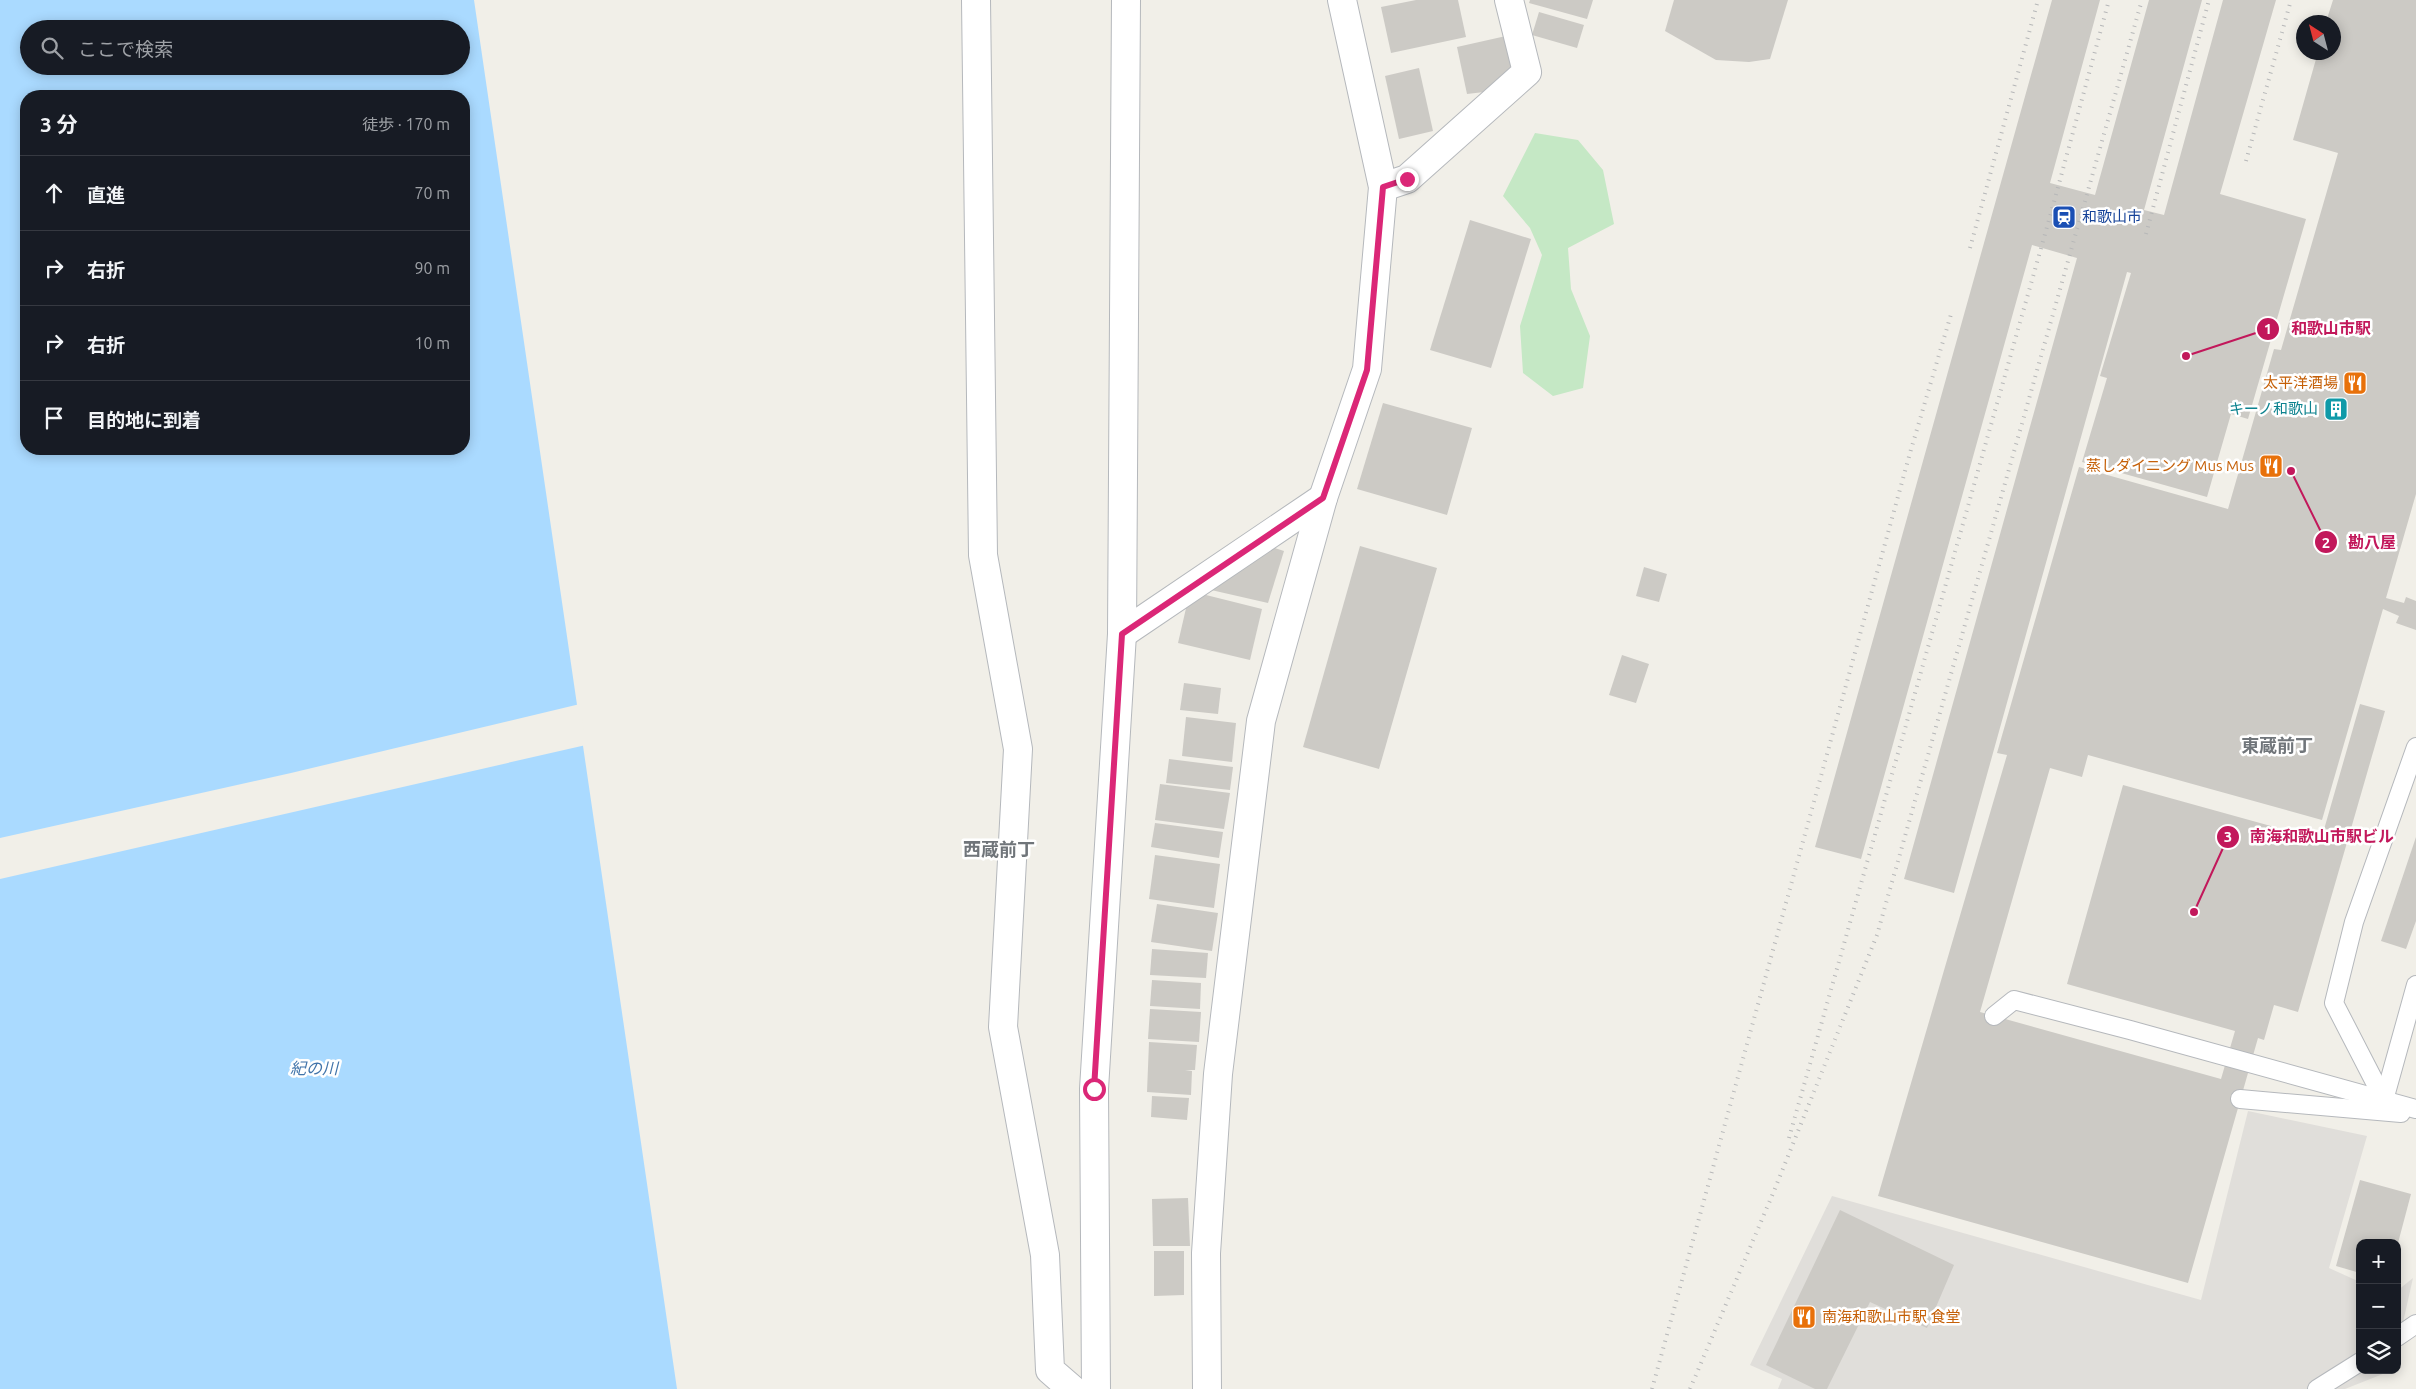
<!DOCTYPE html>
<html lang="ja">
<head>
<meta charset="utf-8">
<style>
	:root { --surface:#171b24; --page:#20242c; --text:#f1f3f6; --muted:#9ea1a6; --line:#363941 }
	body { margin:0; font-family:Ubuntu,"Noto Sans JP",sans-serif; background:var(--page); color:var(--text) }
	.controls { position:absolute; right:15px; bottom:15px; display:grid; overflow:hidden; border-radius:10px; box-shadow:0 2px 12px #0003 }
	.controls button { width:45px; height:45px; display:grid; place-items:center; padding:0; border:0; border-bottom:1px solid var(--line); background:var(--surface); color:var(--text); font:25px sans-serif }
	.compass { position:absolute; left:2296px; top:15px; width:45px; height:45px; border-radius:50%; background:var(--surface); box-shadow:0 2px 12px #0003; rotate:324deg }
	.stop { position:absolute; width:15px; height:15px; margin:-11px; border:4px solid #db2777; border-radius:50%; background:#fff }
	.stop.end { background:#db2777; border-color:#fff; box-shadow:0 1px 5px #0008 }
	.list { margin:0; padding:0; list-style:none }
	h2 { display:flex; justify-content:space-between; align-items:center; height:65px; margin:0; padding:0 20px; font-size:21px }
	h2 small { font-size:16px; font-weight:400; color:var(--muted) }
	.list li { display:grid; grid-template-columns:32px 1fr auto; gap:15px; align-items:center; box-sizing:border-box; height:75px; padding:0 20px; border-top:1px solid var(--line) }
	.list b { display:block; font-size:19px; white-space:nowrap }
	.list em { font-size:16px; font-style:normal; color:var(--muted) }
	.icon { flex:none; width:28px; height:28px; fill:none; stroke:currentColor; stroke-width:2; stroke-linecap:round; stroke-linejoin:round }
	.map { position:relative; flex:none; width:2416px; height:1389px; overflow:hidden }
	.search { position:absolute; background:var(--surface); box-shadow:0 2px 12px #0003; left:20px; top:20px; width:450px; height:55px; display:flex; align-items:center; gap:12px; box-sizing:border-box; padding:0 18px; border-radius:28px; color:var(--muted); font-size:19px }
	.panel { position:absolute; background:var(--surface); box-shadow:0 2px 12px #0003; left:20px; top:90px; width:450px; height:365px; border-radius:20px }
	.map>svg:first-child { display:block }
	.industrial { fill:#e0deda }
	.green { fill:#c5e8c5 }
	.water { fill:#aadaff; fill-rule:evenodd }
	.pier { fill:#f1efe8 }
	.building { fill:#cccac5 }
	.lines { fill:none; stroke-linecap:round; stroke-linejoin:round }
	.service-casing { stroke:#b5b8bc; stroke-width:20 }
	.minor-casing { stroke:#b5b8bc; stroke-width:30 }
	.service { stroke:#fff; stroke-width:18 }
	.minor { stroke:#fff; stroke-width:28 }
	.rail { stroke:#b6b7b8; stroke-width:4; stroke-dasharray:1 6; stroke-linecap:butt }
	.route { stroke:#db2777; stroke-width:6 }
	.labels { text-anchor:middle; stroke-width:5; stroke-linejoin:round; paint-order:stroke }
	.transit-label { font-size:15px; fill:#164399; stroke:#fff; text-anchor:start }
	.food-label { font-size:15px; fill:#c56008; stroke:#fff; text-anchor:end }
	.culture-label { font-size:15px; fill:#0d838f; stroke:#fff; text-anchor:end }
	.water-label { font-size:16px; font-style:italic; fill:#4174aa; stroke:#fff }
	.quarter-label { font-size:18px; font-weight:bold; fill:#70757a; stroke:#fff }
	.leader { fill:none; stroke:#c2185b; stroke-width:2 }
	.callout-dot { fill:#c2185b; stroke:#fff; stroke-width:2 }
	.mark-label { font-size:15px; text-anchor:middle; font-weight:bold; fill:#fff }
	.callout-label { font-size:16px; text-anchor:middle; font-weight:bold; fill:#c2185b; stroke:#fff; stroke-width:5; stroke-linejoin:round; paint-order:stroke }
</style>
</head>
<body>
<div class="map">
<svg width="2416" height="1389" viewBox="0 0 2416 1389">
	<rect width="100%" height="100%" fill="#f1efe8"/>
	<g class="industrial">
		<polygon points="2248,1111 2367,1136 2329,1268 2360,1282 2360,1370 2393,1370 2345,1389 1778,1389 1782,1379 1750,1365 1832,1196 2201,1300"/>
		<polygon points="2413,1278 2397,1349 2397,1291"/>
	</g>
	<polygon class="green" points="1535,133 1578,140 1603,170 1614,224 1568,248 1571,289 1590,336 1583,388 1553,396 1523,373 1520,326 1542,255 1530,228 1503,196"/>
	<path class="water" d="M0 0H474L677 1389H0ZM29 29H461V66H29ZM26 96H464V449H26Z"/>
	<polygon class="pier" points="580,704 586,745 0,879 0,838 291,773"/>
	<g class="building">
		<polygon points="1416,0 1458,0 1466,37 1391,53 1381,7"/>
		<polygon points="1530,0 1593,0 1587,19 1529,3"/>
		<polygon points="1674,0 1788,0 1770,59 1749,62 1716,60 1665,31"/>
		<polygon points="2052,0 2100,0 2050,183 2095,195 2149,0 2202,0 2144,210 2164,215 2223,0 2276,0 2220,194 2306,219 2248,419 2231,414 2207,497 2082,462 2107,378 2100,376 2131,273 2127,272 1954,893 1904,879 2077,258 2032,245 1861,859 1815,847"/>
		<polygon points="2333,0 2416,0 2416,494 2386,598 2404,603 2406,597 2416,601 2416,630 2396,623 2399,616 2383,609 2322,820 2088,755 2082,777 2050,768 1980,1012 2221,1079 2235,1031 2067,984 2123,785 2321,840 2360,704 2385,711 2298,1012 2274,1005 2264,1040 2258,1038 2188,1283 1878,1196 2007,755 1997,753 2079,467 2228,509 2274,349 2281,350 2338,153 2293,140 2318,52 2334,52 2334,22 2326,22"/>
		<polygon points="1539,12 1584,25 1577,48 1532,35"/>
		<polygon points="1506,36 1512,68 1484,92 1467,94 1457,47"/>
		<polygon points="1419,68 1433,131 1399,139 1385,76"/>
		<polygon points="1470,220 1531,239 1491,368 1430,350"/>
		<polygon points="1383,403 1472,428 1447,515 1357,489"/>
		<polygon points="1265,545 1284,551 1268,603 1198,587"/>
		<polygon points="1360,546 1437,568 1379,769 1303,747"/>
		<polygon points="1644,567 1667,574 1659,602 1636,596"/>
		<polygon points="1190,591 1262,609 1250,660 1178,643"/>
		<polygon points="1622,655 1649,664 1636,703 1609,695"/>
		<polygon points="1184,683 1221,688 1218,714 1180,710"/>
		<polygon points="1186,717 1236,723 1232,762 1182,756"/>
		<polygon points="1169,759 1233,767 1230,790 1166,783"/>
		<polygon points="1160,784 1230,793 1224,829 1155,820"/>
		<polygon points="1155,823 1223,832 1219,858 1151,847"/>
		<polygon points="2416,837 2416,921 2406,949 2381,941"/>
		<polygon points="1155,855 1220,864 1214,908 1149,899"/>
		<polygon points="1157,904 1218,913 1212,951 1151,942"/>
		<polygon points="1152,949 1208,953 1206,978 1150,975"/>
		<polygon points="1152,980 1201,983 1200,1009 1150,1006"/>
		<polygon points="1150,1009 1201,1012 1199,1042 1148,1039"/>
		<polygon points="1149,1042 1197,1045 1195,1070 1185,1070 1192,1071 1191,1095 1147,1092"/>
		<polygon points="1152,1096 1189,1098 1187,1120 1151,1117"/>
		<polygon points="2360,1180 2411,1194 2398,1243 2360,1243 2360,1273 2336,1266"/>
		<polygon points="1188,1198 1190,1246 1153,1246 1152,1199"/>
		<polygon points="1840,1210 1954,1265 1927,1328 1870,1302 1827,1389 1815,1389 1766,1365"/>
		<polygon points="1154,1251 1184,1251 1184,1295 1154,1296"/>
	</g>
	<g class="lines">
		<g class="service-casing">
			<g id="service">
				<polyline points="1994,1016 2014,1000 2130,1030 2416,1109"/>
				<polyline points="2240,1099 2401,1113"/>
				<polyline points="2384,1100 2334,1003 2354,922 2416,747"/>
				<polyline points="2384,1100 2416,985"/>
				<polyline points="2397,1337 2416,1324"/>
				<polyline points="2317,1389 2360,1362"/>
			</g>
		</g>
		<g class="minor-casing">
			<g id="minor">
				<polyline points="976,0 983,555 1018,749 1003,1027 1045,1255 1050,1370 1072,1389"/>
				<polyline points="1383,187 1407,179 1527,72 1509,0"/>
				<polyline points="1122,634 1323,498"/>
				<polyline points="1096,1389 1094,1089 1122,634 1126,0"/>
				<polyline points="1207,1389 1206,1253 1218,1074 1261,721 1323,498 1367,369 1383,187 1342,0"/>
			</g>
		</g>
		<use href="#service" class="service"/>
		<use href="#minor" class="minor"/>
		<g class="rail">
			<polyline points="2246,161 2291,0"/>
			<polyline points="2146,234 2209,0"/>
			<polyline points="1970,248 2038,0"/>
			<polyline points="1789,1138 2051,213 2109,0"/>
			<polyline points="1652,1389 1910,453 1952,311"/>
			<polyline points="1690,1389 1774,1191 1877,935 2142,0"/>
		</g>
	</g>
	<g class="lines">
		<polyline class="route" points="1094,1089 1122,634 1323,498 1367,370 1383,187 1407,179"/>
	</g>
	<defs>
		<g id="station-square" transform="scale(1.25)"><rect x="-9" y="-9" width="18" height="18" rx="4" fill="#1a4fb4" stroke="#fff"/><path d="M-3-6H3Q5-6 5-4V2Q5 4 3 4L4.5 6H3L1.5 4h-3L-3 6H-4.5L-3 4Q-5 4-5 2V-4Q-5-6-3-6ZM-3.5-4v3h7v-3ZM-3.5 1v1.5H-2V1ZM2 1v1.5H3.5V1Z" fill="#fff"/></g>
		<g id="restaurant-square" transform="scale(1.25)"><rect x="-9" y="-9" width="18" height="18" rx="4" fill="#e8710a" stroke="#fff"/><path d="M-5-6h1v4h1v-4h1v4h1v-4h1v5L-1.5 .5V6h-2V.5L-5-1ZM5-6V6H3V1.5H1.5Q1.5-4 5-6Z" fill="#fff"/></g>
		<g id="building-square" transform="scale(1.25)"><rect x="-9" y="-9" width="18" height="18" rx="4" fill="#0f9aa8" stroke="#fff"/><path d="M-4-6H4V6H1V3H-1V6H-4ZM-2.5-4.3h1.7v1.8h-1.7ZM.8-4.3h1.7v1.8H.8ZM-2.5-1h1.7V.8h-1.7ZM.8-1h1.7V.8H.8Z" fill="#fff"/></g>
	</defs>
	<g fill-rule="evenodd">
		<use href="#station-square" x="2064" y="217"/>
		<use href="#restaurant-square" x="2355" y="383"/>
		<use href="#building-square" x="2336" y="409"/>
		<use href="#restaurant-square" x="2271" y="466"/>
		<use href="#restaurant-square" x="1804" y="1317"/>
	</g>
	<g class="labels">
		<g class="transit-label">
			<text x="2082" y="222">和歌山市</text>
		</g>
		<g class="food-label">
			<text x="2338" y="388">太平洋酒場</text>
			<text x="2254" y="471">蒸しダイニング Mus Mus</text>
			<text x="1822" y="1322" text-anchor="start">南海和歌山市駅 食堂</text>
		</g>
		<g class="culture-label">
			<text x="2318" y="414">キーノ和歌山</text>
		</g>
		<g class="water-label">
			<text x="314" y="1074">紀の川</text>
		</g>
		<g class="quarter-label">
			<text x="2277" y="752">東蔵前丁</text>
			<text x="999" y="856">西蔵前丁</text>
		</g>
	</g>
	<path class="leader" d="M2186 356L2268 329M2291 471L2326 542M2194 912L2228 837"/>
	<g class="callout-dot">
		<circle cx="2186" cy="356" r="5"/>
		<circle cx="2291" cy="471" r="5"/>
		<circle cx="2194" cy="912" r="5"/>
		<circle cx="2268" cy="329" r="12"/>
		<circle cx="2326" cy="542" r="12"/>
		<circle cx="2228" cy="837" r="12"/>
	</g>
	<g class="mark-label">
		<text x="2268" y="334">1</text>
		<text x="2326" y="548">2</text>
		<text x="2228" y="842">3</text>
	</g>
	<g class="callout-label">
		<text x="2331" y="334">和歌山市駅</text>
		<text x="2372" y="548">勘八屋</text>
		<text x="2322" y="842">南海和歌山市駅ビル</text>
	</g>
</svg>
<div class="controls">
<button>+</button>
<button>−</button>
<button><svg class="icon" aria-label="layers" viewBox="0 0 24 24"><path d="M12 4l9 5-9 5-9-5zM3 14l9 5 9-5"/></svg></button>
</div>
<svg class="compass" viewBox="-18 -18 36 36"><path d="M0-13l5 13h-10z" fill="#e53935"/><path d="M0 13l5-13h-10z" fill="#9ea1a6"/></svg>
<div class="stop" style="left:1094px;top:1089px"></div>
<div class="stop end" style="left:1407px;top:179px"></div>
<div class="search"><svg class="icon" aria-label="search" viewBox="0 0 24 24"><circle cx="10" cy="10" r="6"/><path d="M15 15l6 6"/></svg>ここで検索</div>
<section class="panel">
<h2>3 分<small>徒歩 · 170 m</small></h2>
<ul class="list">
<li><svg class="icon" aria-label="ahead" viewBox="0 0 24 24"><path d="M12 20V5M6 11l6-6 6 6"/></svg><div><b>直進</b></div><em>70 m</em></li>
<li><svg class="icon" aria-label="right" viewBox="0 0 24 24"><path d="M7 20v-9h11M14 6l5 5-5 5"/></svg><div><b>右折</b></div><em>90 m</em></li>
<li><svg class="icon" aria-label="right" viewBox="0 0 24 24"><path d="M7 20v-9h11M14 6l5 5-5 5"/></svg><div><b>右折</b></div><em>10 m</em></li>
<li><svg class="icon" aria-label="arrive" viewBox="0 0 24 24"><path d="M6 21V4h12l-3 4 3 4H6"/></svg><div><b>目的地に到着</b></div></li>
</ul>
</section>
</div>
</body>
</html>
